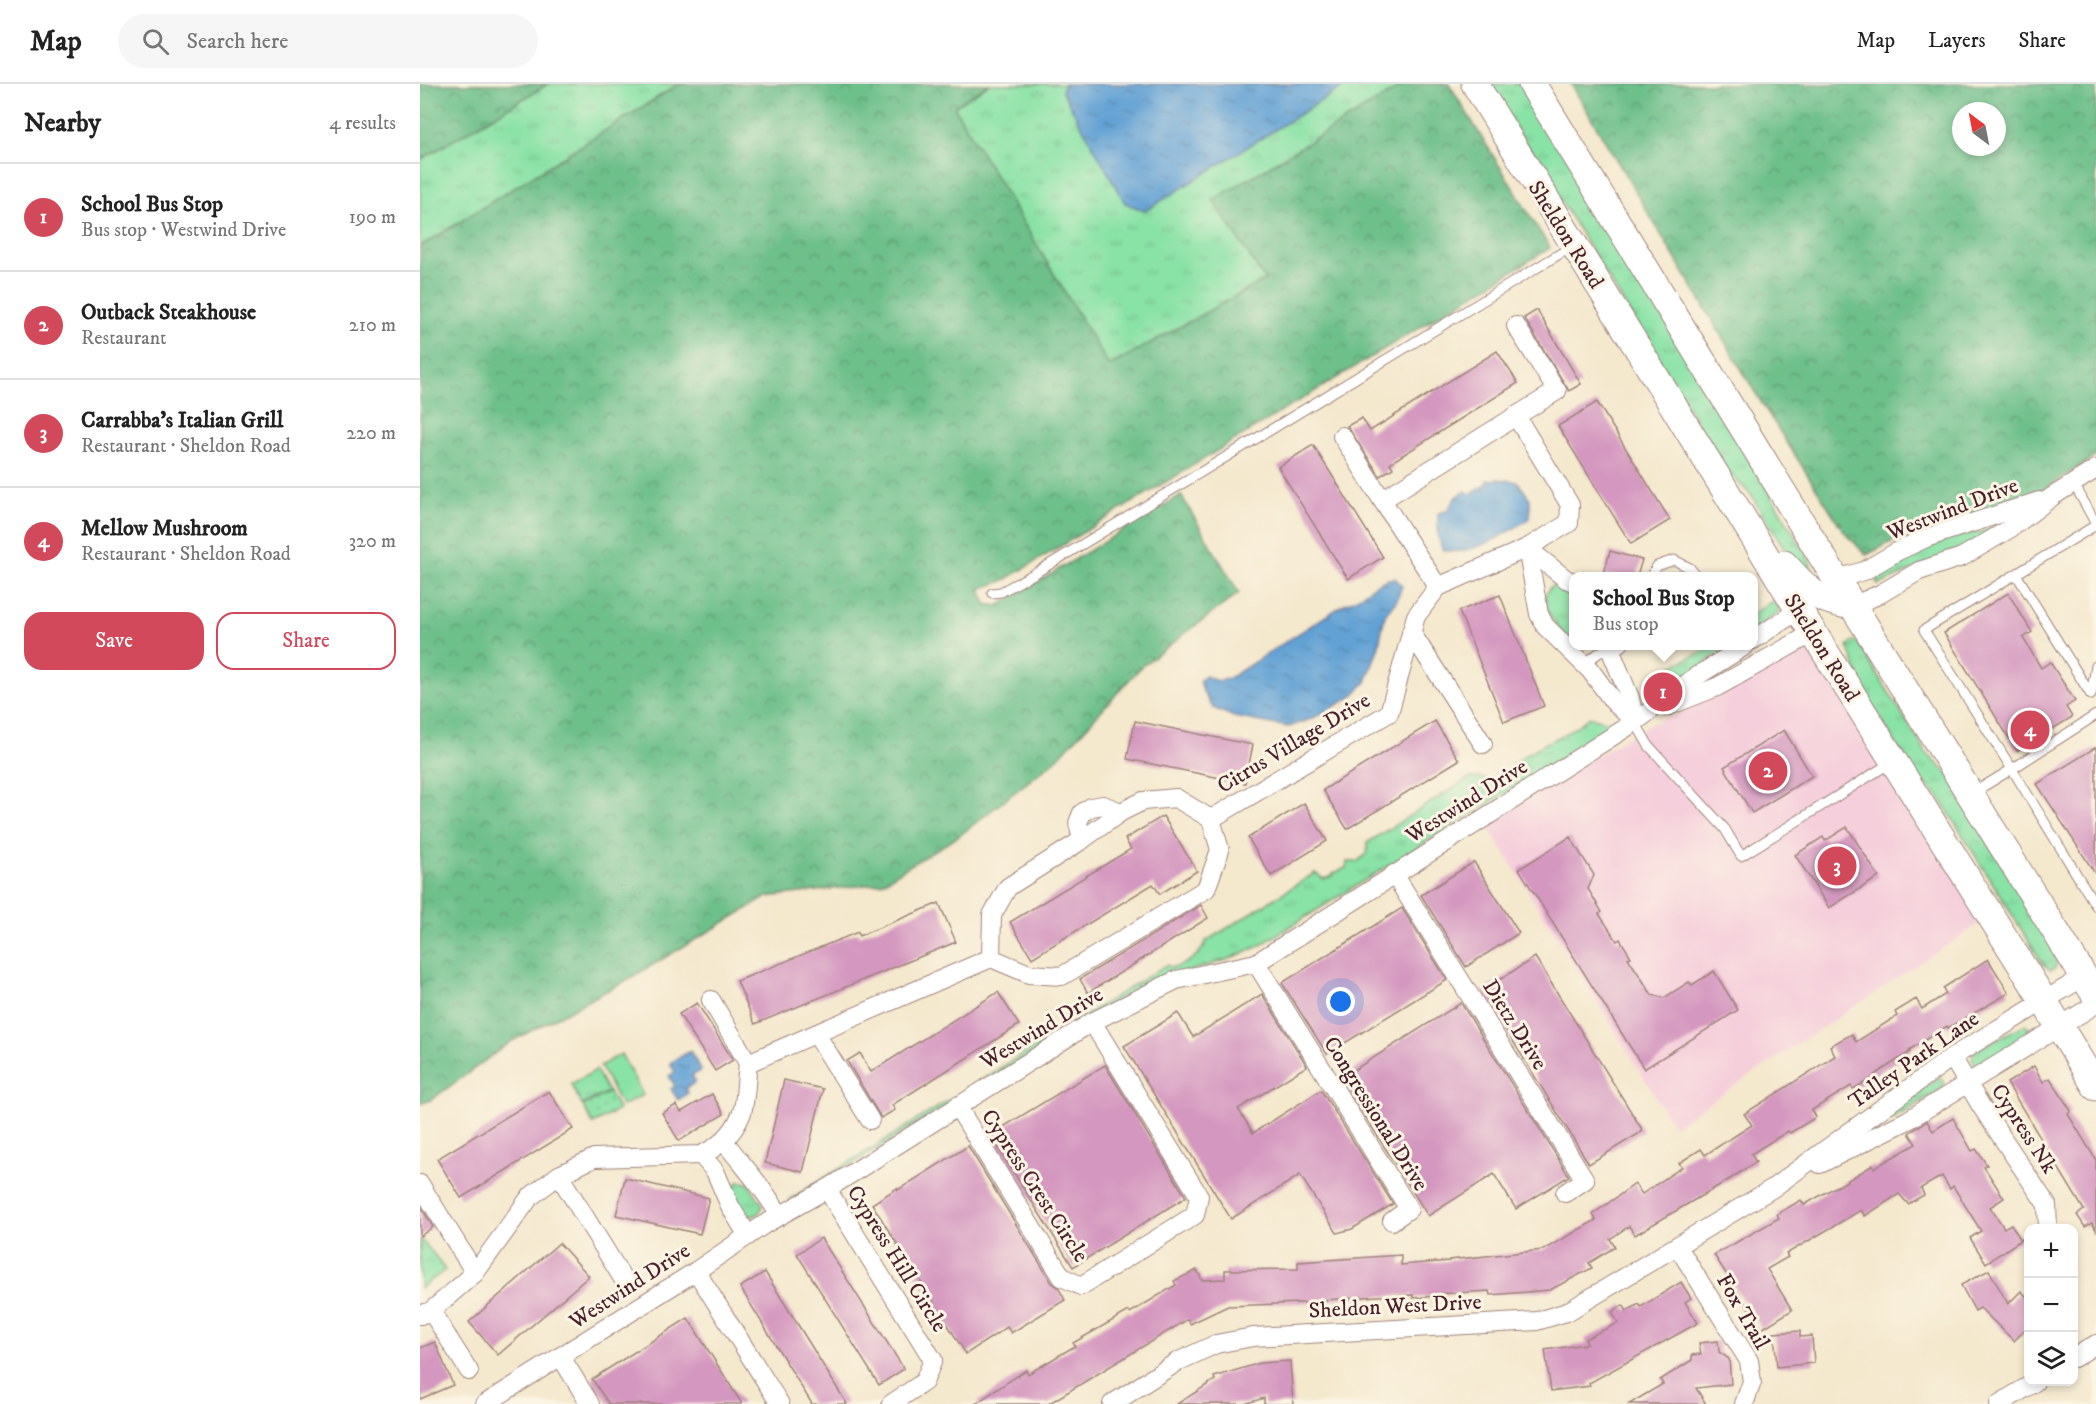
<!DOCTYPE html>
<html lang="en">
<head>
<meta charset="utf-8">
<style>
	:root { --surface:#fff; --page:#f6f6f6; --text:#222; --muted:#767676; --line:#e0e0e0; --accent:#d1495b }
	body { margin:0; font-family:"IM FELL DW Pica",serif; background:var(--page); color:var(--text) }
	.controls { position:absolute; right:18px; bottom:18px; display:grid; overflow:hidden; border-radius:12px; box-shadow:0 3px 9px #0003 }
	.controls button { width:54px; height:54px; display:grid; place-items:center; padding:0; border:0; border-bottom:2px solid var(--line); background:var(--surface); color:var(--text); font:30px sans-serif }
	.compass { position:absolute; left:1532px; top:18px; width:54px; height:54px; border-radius:50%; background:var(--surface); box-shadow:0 3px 9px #0003; rotate:328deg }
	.you { position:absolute; left:921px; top:918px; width:21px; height:21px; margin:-15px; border:4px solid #fff; border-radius:50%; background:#1a73e8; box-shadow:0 0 0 9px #1a73e833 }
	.badge { display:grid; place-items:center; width:39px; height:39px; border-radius:50%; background:var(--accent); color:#fff; font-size:20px; font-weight:700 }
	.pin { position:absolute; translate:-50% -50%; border:3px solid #fff; box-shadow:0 2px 6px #0006 }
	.popup { position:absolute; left:1149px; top:488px; width:189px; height:78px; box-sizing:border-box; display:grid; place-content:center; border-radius:12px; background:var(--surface); filter:drop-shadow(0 2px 4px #0005); font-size:20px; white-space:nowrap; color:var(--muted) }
	.popup b { font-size:22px; color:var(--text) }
	.popup::after { content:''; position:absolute; left:50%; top:100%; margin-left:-12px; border:12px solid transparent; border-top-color:var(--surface) }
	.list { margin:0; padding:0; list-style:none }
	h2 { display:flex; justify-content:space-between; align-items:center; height:78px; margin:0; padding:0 24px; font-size:26px }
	h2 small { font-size:20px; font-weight:400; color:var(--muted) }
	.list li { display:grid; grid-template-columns:39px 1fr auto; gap:18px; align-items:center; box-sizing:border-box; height:108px; padding:0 24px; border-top:2px solid var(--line) }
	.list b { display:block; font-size:22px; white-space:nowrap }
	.list p { margin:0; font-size:20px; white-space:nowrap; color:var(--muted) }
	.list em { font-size:20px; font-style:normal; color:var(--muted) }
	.actions { display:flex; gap:12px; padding:18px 24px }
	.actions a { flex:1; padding:14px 0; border:2px solid var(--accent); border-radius:18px; text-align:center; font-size:21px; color:var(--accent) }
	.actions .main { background:var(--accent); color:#fff }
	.icon { flex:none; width:33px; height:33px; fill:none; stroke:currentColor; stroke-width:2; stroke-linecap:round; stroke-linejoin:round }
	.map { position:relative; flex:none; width:1676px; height:1320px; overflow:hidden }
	header { display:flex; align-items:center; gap:36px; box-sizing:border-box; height:84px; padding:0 30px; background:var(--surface); border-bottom:2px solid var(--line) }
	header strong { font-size:28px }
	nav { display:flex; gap:33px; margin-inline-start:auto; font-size:21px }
	.search { width:420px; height:54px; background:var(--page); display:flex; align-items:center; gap:15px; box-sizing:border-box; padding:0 21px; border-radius:33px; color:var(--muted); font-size:22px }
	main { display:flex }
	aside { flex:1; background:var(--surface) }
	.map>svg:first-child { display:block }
	.built { fill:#f5cfdb }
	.grass { fill:url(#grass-tufts); stroke:#6a8068; stroke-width:1.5 }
	.forest { fill:url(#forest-crowns); stroke:#5c705b; stroke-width:1.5; fill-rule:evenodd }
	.park { fill:url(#park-dots); stroke:#6a8068; stroke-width:1.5 }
	.pitch { fill:#89e2a6; stroke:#6a8068; stroke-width:1.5 }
	.water { fill:url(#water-ripples); stroke:#566080; stroke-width:1.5 }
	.building { fill:#d497bf }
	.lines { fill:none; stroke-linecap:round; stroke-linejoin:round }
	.service-casing { stroke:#9f847c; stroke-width:11 }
	.minor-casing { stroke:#9f847c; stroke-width:20 }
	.secondary-casing { stroke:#9f847c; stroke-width:29 }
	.service { stroke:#fff; stroke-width:9 }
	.minor { stroke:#fff; stroke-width:18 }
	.secondary { stroke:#fff; stroke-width:27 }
	.labels { text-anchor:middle; stroke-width:6; stroke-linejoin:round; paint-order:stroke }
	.street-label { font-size:22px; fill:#4a1f2b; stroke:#fcf5e5 }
</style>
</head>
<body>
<header>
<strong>Map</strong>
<div class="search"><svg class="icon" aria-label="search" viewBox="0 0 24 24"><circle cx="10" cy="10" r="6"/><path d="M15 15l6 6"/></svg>Search here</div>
<nav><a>Map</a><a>Layers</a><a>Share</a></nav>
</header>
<main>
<aside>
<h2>Nearby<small>4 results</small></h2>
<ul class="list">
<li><span class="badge">1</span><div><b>School Bus Stop</b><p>Bus stop · Westwind Drive</p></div><em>190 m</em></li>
<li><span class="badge">2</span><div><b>Outback Steakhouse</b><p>Restaurant</p></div><em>210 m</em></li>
<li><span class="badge">3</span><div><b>Carrabba's Italian Grill</b><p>Restaurant · Sheldon Road</p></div><em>220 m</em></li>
<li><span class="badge">4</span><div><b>Mellow Mushroom</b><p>Restaurant · Sheldon Road</p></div><em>320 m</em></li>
</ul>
<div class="actions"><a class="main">Save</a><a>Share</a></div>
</aside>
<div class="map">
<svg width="1676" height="1320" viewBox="0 0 1676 1320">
	<defs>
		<pattern id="grass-tufts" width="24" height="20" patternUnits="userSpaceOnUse" patternTransform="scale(1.5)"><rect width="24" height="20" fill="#89e2a6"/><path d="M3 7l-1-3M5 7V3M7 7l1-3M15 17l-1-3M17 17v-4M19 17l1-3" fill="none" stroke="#78c18f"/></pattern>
		<pattern id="forest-crowns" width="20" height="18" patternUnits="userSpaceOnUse" patternTransform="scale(1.5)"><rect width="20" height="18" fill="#6ec08b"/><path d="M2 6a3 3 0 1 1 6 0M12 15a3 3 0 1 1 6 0" fill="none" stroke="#5c9b72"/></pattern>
		<pattern id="park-dots" width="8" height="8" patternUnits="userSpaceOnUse" patternTransform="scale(1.5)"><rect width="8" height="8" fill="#89e2a6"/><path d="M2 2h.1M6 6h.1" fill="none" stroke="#78c18f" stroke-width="1.8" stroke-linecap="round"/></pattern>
		<pattern id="water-ripples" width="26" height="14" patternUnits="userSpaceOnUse" patternTransform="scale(1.5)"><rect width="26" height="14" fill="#62a1d4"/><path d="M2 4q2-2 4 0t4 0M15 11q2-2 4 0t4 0" fill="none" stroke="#5383ac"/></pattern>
	</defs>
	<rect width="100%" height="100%" fill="#fcf5e5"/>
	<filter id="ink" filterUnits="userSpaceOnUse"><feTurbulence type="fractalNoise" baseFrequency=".0167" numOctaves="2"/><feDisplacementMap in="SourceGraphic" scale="12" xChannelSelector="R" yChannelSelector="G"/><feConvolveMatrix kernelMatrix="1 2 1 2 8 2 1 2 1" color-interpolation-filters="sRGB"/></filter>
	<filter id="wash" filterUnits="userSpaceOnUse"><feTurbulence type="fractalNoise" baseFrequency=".008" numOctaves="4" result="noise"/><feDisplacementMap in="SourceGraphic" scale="24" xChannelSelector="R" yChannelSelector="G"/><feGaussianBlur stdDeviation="1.35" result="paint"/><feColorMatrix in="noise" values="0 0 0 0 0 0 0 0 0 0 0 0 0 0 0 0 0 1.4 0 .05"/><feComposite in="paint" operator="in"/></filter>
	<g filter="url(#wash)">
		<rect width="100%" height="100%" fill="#f4e8cd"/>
		<polygon class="built" points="1388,562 1565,836 1254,1042 1067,741 1219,646 1224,645 1224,643 1302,611"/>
		<g class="grass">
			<polygon points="128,0 259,0 0,163 0,76"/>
			<polygon points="569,0 644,0 642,7 705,119 725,127 928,0 985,0 794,116 845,196 689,282 534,23"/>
			<polygon points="1069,0 1104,0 1389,475 1392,487 1390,491 1380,489 1331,411 1307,387"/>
			<path d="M1579 444 1566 454 1458 501 1456 497C1475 480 1500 465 1524 456 1541 450 1561 448 1579 444Z"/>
			<path d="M1135 500 1145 503 1153 520V559C1140 546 1109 515 1135 500Z"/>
			<polygon points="1354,516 1359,525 1357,529 1333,548 1333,530"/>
			<polygon points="1434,557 1438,559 1507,670 1532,693 1629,853 1637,878 1635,884 1630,886 1623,880 1519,713 1493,687 1445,610 1428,562"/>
			<polygon points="1294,562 1311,562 1236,611 1233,611 1239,588"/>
			<path d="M1169 633 1190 638 1183 648 1174 654 839 862 806 876 723 901 376 1115H370L746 881C749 882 753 884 756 883 766 881 784 868 785 858L895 789 904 795 912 792 914 789 926 784 927 778H937L947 769V759L1049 694C1059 693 1068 697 1077 695 1088 691 1092 680 1101 674 1123 658 1149 651 1169 633Z"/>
			<polygon points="1604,941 1608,943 1610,947 1608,952 1559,983 1555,981 1552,974 1554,967"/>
			<polygon points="176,986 188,1008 162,1021 151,1000"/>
			<polygon points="1519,993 1523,996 1525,1000 1523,1004 1473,1035 1466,1034 1465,1029"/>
			<path d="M318 1098 328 1099 343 1121C339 1132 335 1133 324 1132L312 1105Z"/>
			<polygon points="0,1155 13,1169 25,1186 0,1204"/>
		</g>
		<g class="forest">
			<polygon points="0,0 128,0 0,76"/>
			<polygon points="259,0 569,0 534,23 689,282 845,196 793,116 985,0 1029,0 1130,164 585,496 560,505 566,520 578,522 761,411 819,509 722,582 637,675 539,752 461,799 347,813 207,896 92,957 11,1016 0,1020 0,163"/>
			<path d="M1151 0H1676V372L1609 415 1584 424 1524 436 1495 446 1446 471 1423 446 1341 318ZM1541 27H1577V63H1541Z"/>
		</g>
		<polygon class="park" points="189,1008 199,1026 173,1040 163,1022"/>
		<polygon class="pitch" points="201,970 223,1011 202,1022 180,982"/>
		<g class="water">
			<polygon points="644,0 928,0 725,127 705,119 642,7"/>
			<path d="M1079 395 1098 398 1110 415V434C1090 448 1046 476 1022 465L1018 452V429L1027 427 1036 413 1046 407 1051 410 1066 401 1067 396Z"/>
			<path d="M975 494 982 502 977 516 965 531 958 565 946 598 930 614 891 635 869 643 814 633 793 624 783 608 780 596 786 592 796 597 808 595 926 519C946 513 953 496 975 494Z"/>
			<polygon points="270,967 281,986 272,992 276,998 266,1004 268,1009 258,1016 251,1005 255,1002 249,992 255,988 250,979"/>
		</g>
		<g id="blocks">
			<g class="building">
				<polygon points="1117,226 1161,300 1149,307 1104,234"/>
				<polygon points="1077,267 1098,299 970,379 973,384 960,392 927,342 942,334 950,347"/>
				<polygon points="1177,318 1250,436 1211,460 1138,342"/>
				<polygon points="893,361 963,473 928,495 858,383"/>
				<polygon points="1190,467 1222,476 1217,492 1183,492"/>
				<polygon points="1588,509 1612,548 1603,554 1621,584 1630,578 1655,617 1646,623 1652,633 1597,667 1524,549"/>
				<polygon points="1080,511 1124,622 1084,638 1039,527"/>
				<polygon points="715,637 833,661 825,699 707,675"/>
				<polygon points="1015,637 1039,676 927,745 903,706"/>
				<polygon points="1364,646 1392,692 1332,729 1304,683"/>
				<polygon points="1676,663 1676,791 1617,700"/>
				<polygon points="884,719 907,757 851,792 828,754"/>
				<polygon points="743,732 777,787 740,810 733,800 612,874 590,838 711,765 705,755"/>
				<polygon points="1427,743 1459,793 1409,824 1375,771 1403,753 1405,757"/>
				<polygon points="1150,753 1174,791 1168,805 1182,828 1179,830 1197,857 1200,855 1211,873 1208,874 1232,911 1244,914 1269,898 1272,901 1294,887 1318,926 1224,985 1099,785"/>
				<polygon points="1054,778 1099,849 1046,883 1001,811"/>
				<polygon points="519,819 536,858 335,940 317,897 438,848 439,852"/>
				<polygon points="781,821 788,834 668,909 660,895"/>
				<polygon points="982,824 1027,896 907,970 862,899"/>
				<polygon points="1115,873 1223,1047 1169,1080 1062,907"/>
				<polygon points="1568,875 1589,909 1528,944 1527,942 1513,951 1489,966 1490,968 1454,991 1455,993 1433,1005 1431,1002 1392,1026 1396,1033 1370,1049 1368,1047 1331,1070 1336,1078 1310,1095 1215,1151 1209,1142 1190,1155 1195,1163 1169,1179 1172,1184 1130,1206 1070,1211 1069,1207 1018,1210 1018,1212 993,1214 993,1211 957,1212 905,1216 905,1218 808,1222 770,1240 768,1235 628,1320 555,1320 606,1286 608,1290 655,1262 653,1259 709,1227 710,1229 756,1201 754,1197 777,1186 782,1196 805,1195 805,1186 878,1185 878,1178 981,1171 981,1181 1029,1177 1029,1176 1123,1166 1176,1136 1173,1130 1215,1100 1222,1110 1262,1083 1259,1079 1281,1065 1285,1071 1332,1041 1324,1030 1415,972 1410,962 1432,950 1436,958 1477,932 1475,928 1496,915 1502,925 1526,910 1523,904"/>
				<polygon points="578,908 599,941 472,1021 475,1026 461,1034 427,977 440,969 451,988"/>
				<polygon points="842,910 887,982 818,1025 833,1049 901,1006 973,1120 932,1145 917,1149 880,1091 811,1135 704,962 758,929 773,953"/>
				<polygon points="277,919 313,976 295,987 259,930"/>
				<polygon points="1041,919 1149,1092 1096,1125 1074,1090 1008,1132 921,994"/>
				<polygon points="685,981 766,1113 653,1183 570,1051"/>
				<polygon points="1614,982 1623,998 1630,994 1651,1027 1648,1030 1676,1076 1676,1146 1672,1139 1665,1143 1657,1131 1664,1126 1587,999"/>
				<polygon points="364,996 403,1005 383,1088 345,1079"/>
				<polygon points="129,1007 153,1045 41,1114 17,1075"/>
				<polygon points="292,1010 304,1030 259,1057 242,1029 256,1021 261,1028"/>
				<polygon points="1533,1034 1552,1067 1556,1065 1567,1081 1564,1083 1584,1114 1570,1123 1584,1144 1591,1140 1601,1156 1566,1179 1550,1154 1561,1147 1533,1102 1530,1105 1522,1092 1501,1104 1504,1111 1488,1120 1479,1110 1445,1132 1441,1126 1366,1170 1368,1173 1347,1185 1372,1226 1342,1245 1294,1171 1359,1134 1357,1130 1381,1116 1384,1121 1417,1102 1417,1103 1453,1081 1454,1084 1496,1060 1489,1049 1507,1037 1513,1047"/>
				<polygon points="548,1062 632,1199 638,1203 645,1216 591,1249 587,1243 546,1270 452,1120 477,1104 478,1106"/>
				<polygon points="205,1094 289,1114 280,1150 196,1131"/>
				<polygon points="0,1121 13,1143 0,1152"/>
				<polygon points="401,1154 484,1285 459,1301 377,1170"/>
				<polygon points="139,1159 169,1192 78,1271 49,1238"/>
				<polygon points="1569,1186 1588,1220 1601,1207 1608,1214 1608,1243 1594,1257 1560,1224 1555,1227 1541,1201"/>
				<polygon points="345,1188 390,1260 427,1320 392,1320 355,1260 320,1203"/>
				<polygon points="1261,1198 1271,1214 1265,1218 1278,1239 1169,1299 1170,1302 1131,1307 1125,1266 1167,1260 1165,1255 1198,1239 1192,1228 1203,1221 1207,1227 1219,1220 1221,1223"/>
				<polygon points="268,1234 322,1320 189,1320 172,1295"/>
				<polygon points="1380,1247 1380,1253 1392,1252 1394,1279 1357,1283 1354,1249"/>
				<polygon points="1298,1257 1299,1268 1309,1275 1311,1300 1276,1304 1286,1320 1209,1320 1243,1300 1240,1296 1272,1276 1272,1271 1281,1270 1279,1259"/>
				<polygon points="15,1258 33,1301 0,1315 0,1264"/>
				<polygon points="870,1277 873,1320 844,1320 844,1314 824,1320 757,1320 795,1296 794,1293 840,1279"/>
			</g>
		</g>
	</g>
	<g filter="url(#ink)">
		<use href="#blocks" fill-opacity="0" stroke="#9f847c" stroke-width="1.5"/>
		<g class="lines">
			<g class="service-casing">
				<g id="service">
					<polyline points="1654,400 1676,440"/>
					<polyline points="1676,441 1596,490 1671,611 1676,582"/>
					<polyline points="1596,490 1504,546 1592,685 1676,631"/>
					<polyline points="1231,492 1237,482 1254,476 1270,484 1276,492"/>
					<polyline points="572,509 581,508 617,488 1151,163"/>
					<polyline points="1164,580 1180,568 1192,567 1203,562"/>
					<polyline points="1215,638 1229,662 1305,745 1321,772 1472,678"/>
					<polyline points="1551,710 1592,685 1676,822"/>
				</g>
			</g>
			<g class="minor-casing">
				<g id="minor">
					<polyline points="1096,242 1137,307 1096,332"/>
					<polyline points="922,352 962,416"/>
					<polyline points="1107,464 1119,530 1125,542 1170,586 1193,617 1215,638"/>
					<polyline points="1107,464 1146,495 1153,498"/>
					<polyline points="1416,495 1444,487 1478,467 1506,454 1619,417"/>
					<polyline points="1433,522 1460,510 1499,487 1542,473 1591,444 1633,412 1676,385"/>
					<polyline points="991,548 1063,660"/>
					<polyline points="1333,556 1379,526"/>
					<polyline points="1189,562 1210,614 1215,638"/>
					<polyline points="1246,623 1297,603 1393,549"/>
					<polyline points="791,735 969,629 996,532 1018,503 962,416 1096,332 1150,421 1149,439 1107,464 1018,503"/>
					<polyline points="662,756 658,739 662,729 671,723 683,721 701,728"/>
					<polyline points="974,790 1165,1096 1145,1109"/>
					<polyline points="836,879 989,1125 972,1137"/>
					<polyline points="291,916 328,979"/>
					<polyline points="396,950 450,1036"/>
					<polyline points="1532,973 1561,1022 1627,1121 1628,1144"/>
					<polyline points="537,1022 642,1193 661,1202 775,1131 779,1112 672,938"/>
					<path d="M304 1057C323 1082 344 1104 360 1132"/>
					<polyline points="281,1071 295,1087 310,1122 328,1152"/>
					<polyline points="1400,1080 1488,1036 1676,920"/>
					<polyline points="139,1091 205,1198"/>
					<polyline points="0,1100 55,1189"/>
					<polyline points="407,1105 513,1276 504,1298 471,1320"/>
					<polyline points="1258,1163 1329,1277 1332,1298 1324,1320"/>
					<polyline points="276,1187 360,1320"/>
					<polyline points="11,1227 49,1287"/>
					<path d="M0 1231 11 1227 55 1189 110 1113 139 1091 174 1074 281 1071C299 1063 313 1050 321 1031 326 1021 326 992 328 979L571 874 609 890 642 892 786 805 800 766 791 735 756 714 723 717 701 728 662 756 588 803 572 831 571 874"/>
					<polyline points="141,1273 170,1320"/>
					<polyline points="1654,1274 1676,1260"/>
					<polyline points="65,1320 276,1187 345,1140 407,1105 672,938 756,896 836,879 1215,638 1274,594 1325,562"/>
					<polyline points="692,1320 757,1278 796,1260 833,1253 1117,1237 1147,1228 1353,1104 1532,973 1665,892"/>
					<polyline points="1579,1320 1615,1298"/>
				</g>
			</g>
			<g class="secondary-casing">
				<g id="secondary">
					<polyline points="1055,0 1379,526 1624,917 1676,1003"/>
					<polyline points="1112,0 1416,495 1676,912"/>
					<path d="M1364 480C1389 507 1394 516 1433 522"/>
				</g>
			</g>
			<use href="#service" class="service"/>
			<use href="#minor" class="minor"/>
			<use href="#secondary" class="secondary"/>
		</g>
	</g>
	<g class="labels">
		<g class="street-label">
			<text transform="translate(1147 150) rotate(58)" y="8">Sheldon Road</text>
			<text transform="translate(1532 424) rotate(-21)" y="8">Westwind Drive</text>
			<text transform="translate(1403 563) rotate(58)" y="8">Sheldon Road</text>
			<text transform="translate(873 658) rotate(-31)" y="8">Citrus Village Drive</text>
			<text transform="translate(1046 716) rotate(-32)" y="8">Westwind Drive</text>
			<text transform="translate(1096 940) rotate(58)" y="8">Dietz Drive</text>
			<text transform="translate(621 943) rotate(-31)" y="8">Westwind Drive</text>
			<text transform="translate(1493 975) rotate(-35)" y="8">Talley Park Lane</text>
			<text transform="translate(957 1029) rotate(58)" y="8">Congressional Drive</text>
			<text transform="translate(1605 1044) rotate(57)" y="8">Cypress Nk</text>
			<text transform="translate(616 1101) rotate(57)" y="8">Cypress Crest Circle</text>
			<text transform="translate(478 1174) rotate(58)" y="8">Cypress Hill Circle</text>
			<text transform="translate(209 1201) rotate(-33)" y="8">Westwind Drive</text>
			<text transform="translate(975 1221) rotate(-3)" y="8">Sheldon West Drive</text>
			<text transform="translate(1324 1227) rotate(60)" y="8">Fox Trail</text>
		</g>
	</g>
</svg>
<div class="controls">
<button>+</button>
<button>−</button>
<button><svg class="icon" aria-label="layers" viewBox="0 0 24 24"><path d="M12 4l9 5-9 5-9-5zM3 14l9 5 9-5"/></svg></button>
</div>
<svg class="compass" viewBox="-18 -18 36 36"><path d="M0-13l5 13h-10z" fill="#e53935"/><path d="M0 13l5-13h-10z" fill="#767676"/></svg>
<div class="you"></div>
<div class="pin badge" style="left:1243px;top:608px">1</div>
<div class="popup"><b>School Bus Stop</b>Bus stop</div>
<div class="pin badge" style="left:1348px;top:687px">2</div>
<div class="pin badge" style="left:1417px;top:782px">3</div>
<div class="pin badge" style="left:1610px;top:646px">4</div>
</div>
</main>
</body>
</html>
